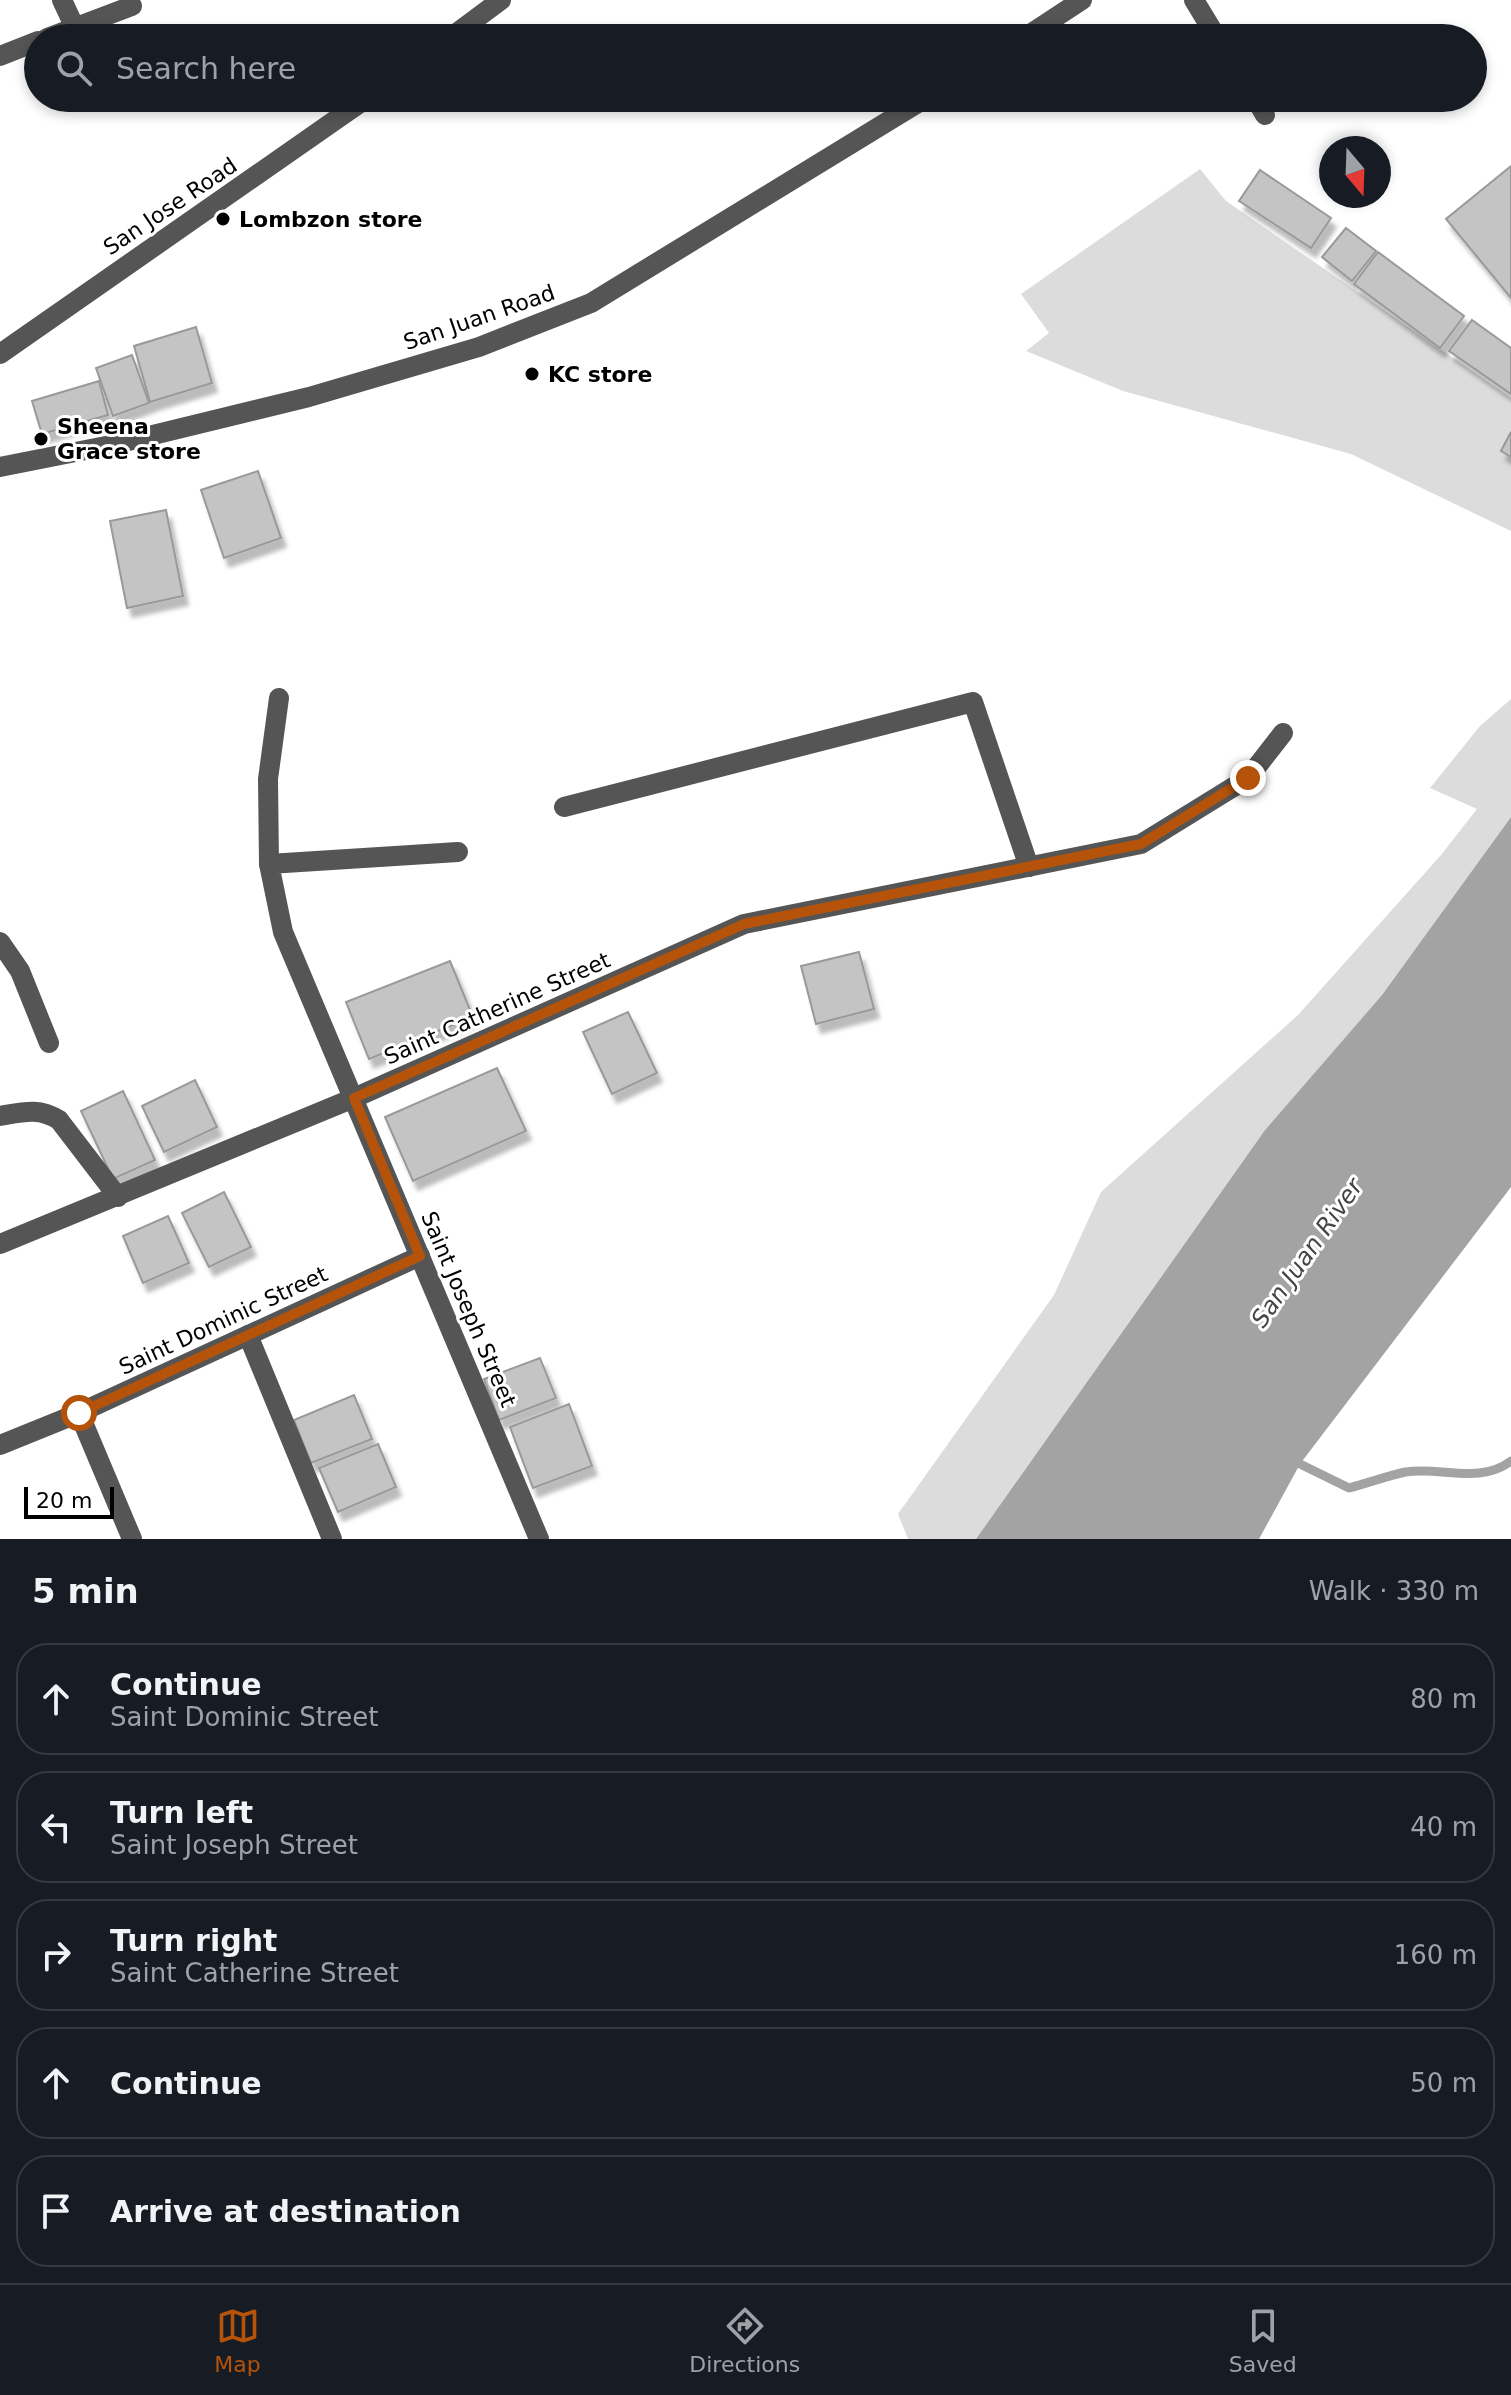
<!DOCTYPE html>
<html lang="en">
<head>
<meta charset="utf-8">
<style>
	:root { --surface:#171b24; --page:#242831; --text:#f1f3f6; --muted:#9ea1a6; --line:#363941; --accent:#b45309 }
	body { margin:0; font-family:"DejaVu Sans",sans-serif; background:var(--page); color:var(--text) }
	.compass { position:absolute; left:1319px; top:136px; width:72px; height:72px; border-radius:50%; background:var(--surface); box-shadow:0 4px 12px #0003; rotate:161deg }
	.scale { position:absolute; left:24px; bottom:20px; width:90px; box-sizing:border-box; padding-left:8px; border:4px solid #000; border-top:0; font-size:22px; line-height:28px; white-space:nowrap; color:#000; -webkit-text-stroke:6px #fff; paint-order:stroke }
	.stop { position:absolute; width:24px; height:24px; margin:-18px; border:6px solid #b45309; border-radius:50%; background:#fff }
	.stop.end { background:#b45309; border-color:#fff; box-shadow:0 2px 8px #0008 }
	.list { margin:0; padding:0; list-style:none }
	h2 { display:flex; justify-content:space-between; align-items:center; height:104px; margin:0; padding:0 32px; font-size:34px }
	h2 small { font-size:26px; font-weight:400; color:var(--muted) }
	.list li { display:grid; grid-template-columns:52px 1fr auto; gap:24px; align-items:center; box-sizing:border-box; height:112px; margin:0 16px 16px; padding:0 16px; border:2px solid var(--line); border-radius:32px }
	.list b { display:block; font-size:30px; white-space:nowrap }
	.list p { margin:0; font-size:26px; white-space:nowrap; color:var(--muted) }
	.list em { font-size:26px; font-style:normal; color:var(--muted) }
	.icon { flex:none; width:44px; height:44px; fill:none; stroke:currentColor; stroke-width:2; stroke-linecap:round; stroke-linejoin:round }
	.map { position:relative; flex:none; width:1511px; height:1539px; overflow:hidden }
	.search { position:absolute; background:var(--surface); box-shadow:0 4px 12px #0003; left:24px; right:24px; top:24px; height:88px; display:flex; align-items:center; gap:20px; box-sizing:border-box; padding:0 28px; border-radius:44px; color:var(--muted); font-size:30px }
	.sheet { height:744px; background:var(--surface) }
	nav { display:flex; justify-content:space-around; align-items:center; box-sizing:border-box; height:112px; border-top:2px solid var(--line); background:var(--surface); font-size:22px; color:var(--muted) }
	nav a { display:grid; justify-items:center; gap:4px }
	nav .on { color:var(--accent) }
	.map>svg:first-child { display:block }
	.green { fill:#dcdcdc }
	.water { fill:#a3a3a3 }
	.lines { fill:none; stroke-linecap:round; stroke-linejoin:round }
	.stream { stroke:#a3a3a3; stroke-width:9 }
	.building { fill:#c4c4c4; stroke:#999; stroke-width:2; filter:url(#shadow) }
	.minor { stroke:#555; stroke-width:20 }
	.route { stroke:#b45309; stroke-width:10 }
	.poi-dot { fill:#000; stroke:#fff; stroke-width:3 }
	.labels { text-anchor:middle; stroke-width:6; stroke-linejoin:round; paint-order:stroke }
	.street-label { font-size:22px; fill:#000; stroke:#fff }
	.poi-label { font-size:22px; font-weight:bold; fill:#000; stroke:#fff; text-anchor:start }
	.water-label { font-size:24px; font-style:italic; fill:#444; stroke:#fff }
</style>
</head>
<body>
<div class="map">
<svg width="1511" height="1539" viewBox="0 0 1511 1539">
	<defs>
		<filter id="shadow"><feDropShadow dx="5" dy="9" stdDeviation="2" flood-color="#0004"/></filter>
	</defs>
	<rect width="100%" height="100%" fill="#fff"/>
	<g class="green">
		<polygon points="1200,169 1226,201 1511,398 1511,531 1351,454 1123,391 1026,351 1049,333 1021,294"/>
		<polygon points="1511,699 1511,817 1382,995 1265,1130 976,1539 908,1539 898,1514 1054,1295 1101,1192 1298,1015 1441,855 1477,809 1430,788 1480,726"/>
	</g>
	<polygon class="water" points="1511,817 1511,1187 1300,1464 1259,1539 976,1539 1265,1130 1382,995"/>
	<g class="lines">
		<path class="stream" d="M1300 1464 1349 1488C1368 1483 1387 1476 1405 1472 1441 1466 1479 1485 1511 1461"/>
	</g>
	<g class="building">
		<polygon points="1511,166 1511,298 1446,219"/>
		<polygon points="1260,170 1331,218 1311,248 1239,201"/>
		<polygon points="1346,228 1376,251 1352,281 1322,257"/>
		<polygon points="1378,252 1464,316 1440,348 1354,284"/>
		<polygon points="1472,320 1511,348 1511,394 1449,351"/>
		<polygon points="196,327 212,383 150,402 134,346"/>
		<polygon points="132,355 149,403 113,416 96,368"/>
		<polygon points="99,381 108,415 42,434 32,401"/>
		<polygon points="1511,432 1511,457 1501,451"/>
		<polygon points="258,471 281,538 224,558 201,490"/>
		<polygon points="166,510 183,596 127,608 110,521"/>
		<polygon points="859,952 874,1009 816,1024 801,966"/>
		<polygon points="450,961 473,1017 369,1059 346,1002"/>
		<polygon points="628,1012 657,1073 612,1094 583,1032"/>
		<polygon points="497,1068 526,1131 413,1181 385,1117"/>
		<polygon points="195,1080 217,1127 164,1152 142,1106"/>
		<polygon points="123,1091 155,1160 113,1179 81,1111"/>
		<polygon points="224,1192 251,1247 209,1267 182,1213"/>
		<polygon points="168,1216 189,1263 143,1283 123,1236"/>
		<polygon points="540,1358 556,1398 499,1420 484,1379"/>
		<polygon points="354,1395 372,1439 311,1463 294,1420"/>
		<polygon points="569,1404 592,1466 533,1488 510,1427"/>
		<polygon points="378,1444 396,1487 338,1512 319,1468"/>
	</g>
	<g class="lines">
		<g class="minor">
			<polyline points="62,0 75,28"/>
			<polyline points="1194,0 1217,38"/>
			<polyline points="47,38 132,6"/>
			<polyline points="450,38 501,0"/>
			<polyline points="1024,38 1082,0"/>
			<polyline points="0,56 38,41"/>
			<polyline points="1255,98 1265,115"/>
			<polyline points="0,354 367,98"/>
			<polyline points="0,467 116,444 309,397 479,347 591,303 926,98"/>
			<polyline points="564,807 973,702 1029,867"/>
			<polyline points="458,852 269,864 283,932 539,1539"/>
			<polyline points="269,864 268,779 279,698"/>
			<polyline points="0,942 20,971 49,1043"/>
			<path d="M0 1116C23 1112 39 1107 59 1120L118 1197"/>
			<polyline points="0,1244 354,1098 744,924 1141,844 1248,778 1283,733"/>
			<polyline points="248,1335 332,1539"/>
			<polyline points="79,1413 132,1539"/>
			<polyline points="0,1445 79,1413 420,1256"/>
		</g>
	</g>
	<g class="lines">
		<polyline class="route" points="79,1413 420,1256 354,1098 744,924 1141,844 1248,778"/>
	</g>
	<g class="poi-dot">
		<circle cx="223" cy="219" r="8"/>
		<circle cx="532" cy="374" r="8"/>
		<circle cx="41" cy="439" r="8"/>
	</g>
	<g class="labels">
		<g class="street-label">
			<text transform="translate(170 206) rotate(-34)" y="8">San Jose Road</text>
			<text transform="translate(479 317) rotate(-19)" y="8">San Juan Road</text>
			<text transform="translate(497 1008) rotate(-24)" y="8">Saint Catherine Street</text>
			<text transform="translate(469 1309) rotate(67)" y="8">Saint Joseph Street</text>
			<text transform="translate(223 1320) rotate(-25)" y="8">Saint Dominic Street</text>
		</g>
		<g class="poi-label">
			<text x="239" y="227">Lombzon store</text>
			<text x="548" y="382">KC store</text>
			<text x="57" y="434">Sheena<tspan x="57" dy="25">Grace store</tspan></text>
		</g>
		<g class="water-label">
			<text transform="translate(1307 1253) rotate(-55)" y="8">San Juan River</text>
		</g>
	</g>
</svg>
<svg class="compass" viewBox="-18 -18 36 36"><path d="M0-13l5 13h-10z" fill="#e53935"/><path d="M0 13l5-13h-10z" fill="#9ea1a6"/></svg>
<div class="scale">20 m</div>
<div class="stop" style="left:79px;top:1413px"></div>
<div class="stop end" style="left:1248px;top:778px"></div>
<div class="search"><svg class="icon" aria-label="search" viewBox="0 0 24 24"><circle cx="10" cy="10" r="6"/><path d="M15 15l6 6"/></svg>Search here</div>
</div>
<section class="sheet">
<h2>5 min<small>Walk · 330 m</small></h2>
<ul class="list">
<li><svg class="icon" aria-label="ahead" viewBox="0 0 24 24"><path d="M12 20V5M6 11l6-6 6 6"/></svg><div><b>Continue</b><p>Saint Dominic Street</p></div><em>80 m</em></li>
<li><svg class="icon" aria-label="left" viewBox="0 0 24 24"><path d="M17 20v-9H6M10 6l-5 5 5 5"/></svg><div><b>Turn left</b><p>Saint Joseph Street</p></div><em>40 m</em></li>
<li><svg class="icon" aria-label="right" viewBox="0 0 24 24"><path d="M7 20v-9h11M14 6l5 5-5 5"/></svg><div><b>Turn right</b><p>Saint Catherine Street</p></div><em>160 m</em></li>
<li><svg class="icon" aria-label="ahead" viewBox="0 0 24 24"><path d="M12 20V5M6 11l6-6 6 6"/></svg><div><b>Continue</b></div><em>50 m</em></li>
<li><svg class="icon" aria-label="arrive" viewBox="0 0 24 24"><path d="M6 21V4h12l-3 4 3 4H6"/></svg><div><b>Arrive at destination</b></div></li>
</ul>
</section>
<nav>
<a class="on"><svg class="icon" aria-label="map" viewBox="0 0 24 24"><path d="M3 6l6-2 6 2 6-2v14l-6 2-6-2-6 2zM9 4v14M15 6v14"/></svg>Map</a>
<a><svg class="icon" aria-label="directions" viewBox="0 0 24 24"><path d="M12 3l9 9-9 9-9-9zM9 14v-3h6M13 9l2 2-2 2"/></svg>Directions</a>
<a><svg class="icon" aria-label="saved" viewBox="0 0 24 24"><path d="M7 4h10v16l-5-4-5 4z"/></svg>Saved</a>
</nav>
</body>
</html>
